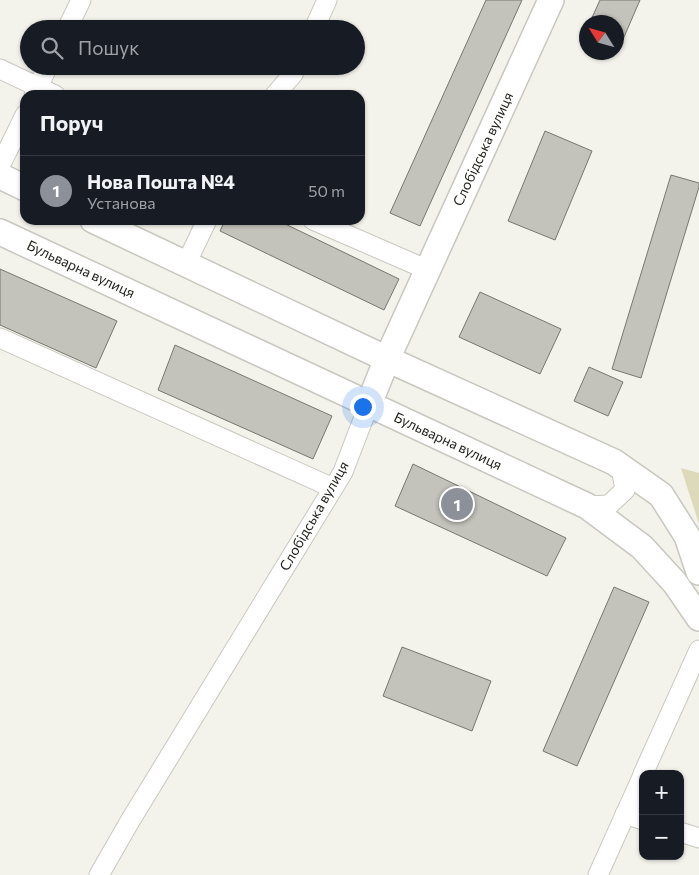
<!DOCTYPE html>
<html lang="uk">
<head>
<meta charset="utf-8">
<style>
	:root { --surface:#171b24; --page:#20242c; --text:#f1f3f6; --muted:#9ea1a6; --line:#363941; --accent:#8c9099 }
	body { margin:0; font-family:Commissioner,sans-serif; background:var(--page); color:var(--text) }
	.controls { position:absolute; right:15px; bottom:15px; display:grid; overflow:hidden; border-radius:10px; box-shadow:0 1px 4px #0004 }
	.controls button { width:45px; height:45px; display:grid; place-items:center; padding:0; border:0; border-bottom:1px solid var(--line); background:var(--surface); color:var(--text); font:25px sans-serif }
	.compass { position:absolute; left:579px; top:15px; width:45px; height:45px; border-radius:50%; background:var(--surface); box-shadow:0 1px 4px #0004; rotate:307deg }
	.you { position:absolute; left:362px; top:406px; width:18px; height:18px; margin:-12px; border:4px solid #fff; border-radius:50%; background:#1a73e8; box-shadow:0 0 0 8px #1a73e833 }
	.badge { display:grid; place-items:center; width:32px; height:32px; border-radius:50%; background:var(--accent); color:#fff; font-size:16px; font-weight:700 }
	.pin { position:absolute; translate:-50% -50%; border:2px solid #fff; box-shadow:0 1px 5px #0006 }
	.list { margin:0; padding:0; list-style:none }
	h2 { display:flex; justify-content:space-between; align-items:center; height:65px; margin:0; padding:0 20px; font-size:21px }
	h2 small { font-size:16px; font-weight:400; color:var(--muted) }
	.list li { display:grid; grid-template-columns:32px 1fr auto; gap:15px; align-items:center; box-sizing:border-box; height:70px; padding:0 20px; border-top:1px solid var(--line) }
	.list b { display:block; font-size:19px; white-space:nowrap }
	.list p { margin:0; font-size:16px; white-space:nowrap; color:var(--muted) }
	.list em { font-size:16px; font-style:normal; color:var(--muted) }
	.icon { flex:none; width:28px; height:28px; fill:none; stroke:currentColor; stroke-width:2; stroke-linecap:round; stroke-linejoin:round }
	.map { position:relative; flex:none; width:699px; height:875px; overflow:hidden }
	.search { position:absolute; background:var(--surface); box-shadow:0 1px 4px #0004; left:20px; top:20px; width:345px; height:55px; display:flex; align-items:center; gap:12px; box-sizing:border-box; padding:0 18px; border-radius:28px; color:var(--muted); font-size:19px }
	.panel { position:absolute; background:var(--surface); box-shadow:0 1px 4px #0004; left:20px; top:90px; width:345px; height:135px; border-radius:15px }
	.map>svg:first-child { display:block }
	.green { fill:#dcdaba }
	.building { fill:#c3c3bb; stroke:#777770 }
	.lines { fill:none; stroke-linecap:round; stroke-linejoin:round }
	.minor-casing { stroke:#c8c7bf; stroke-width:21 }
	.major-casing { stroke:#c8c7bf; stroke-width:28 }
	.minor { stroke:#fff; stroke-width:19 }
	.major { stroke:#fff; stroke-width:25 }
	.labels { text-anchor:middle; stroke-width:4.5; stroke-linejoin:round; paint-order:stroke }
	.street-label { font-size:14px; fill:#1e1e1b; stroke:#fffffe }
</style>
</head>
<body>
<div class="map">
<svg width="699" height="875" viewBox="0 0 699 875">
	<rect width="100%" height="100%" fill="#f4f3eb"/>
	<polygon class="green" points="681,468 699,473 699,524"/>
	<g class="building">
		<polygon points="486,0 522,0 420,226 390,213"/>
		<polygon points="600,0 640,0 618,51 616,50 616,22 590,22"/>
		<polygon points="545,131 592,151 555,240 508,221"/>
		<polygon points="671,175 699,183 699,187 641,378 612,369"/>
		<polygon points="225,220 277,220 399,279 384,310 220,231"/>
		<polygon points="0,269 117,321 96,368 0,325"/>
		<polygon points="480,292 561,329 540,374 459,337"/>
		<polygon points="175,345 332,416 313,459 158,390"/>
		<polygon points="589,367 623,382 608,416 574,401"/>
		<polygon points="413,464 566,538 547,576 395,506"/>
		<polygon points="614,587 649,602 577,766 543,751"/>
		<polygon points="402,647 491,681 472,731 383,696"/>
	</g>
	<g class="lines">
		<g class="minor-casing">
			<g id="minor">
				<polyline points="67,29 81,0"/>
				<polyline points="314,29 327,0"/>
				<polyline points="0,69 55,95"/>
				<polyline points="34,95 48,66"/>
				<polyline points="275,95 293,74 297,66"/>
				<polyline points="0,166 25,115"/>
				<polyline points="313,220 428,270"/>
				<polyline points="186,264 207,220"/>
				<polyline points="0,338 333,488"/>
				<polyline points="587,506 609,505 625,490 621,467"/>
				<polyline points="643,774 699,650"/>
				<polyline points="625,814 643,820"/>
				<polyline points="680,832 699,838"/>
				<polyline points="99,875 130,821 343,472 369,404"/>
				<polyline points="598,875 643,775"/>
			</g>
		</g>
		<g class="major-casing">
			<g id="major">
				<polyline points="0,176 25,188"/>
				<polyline points="93,220 387,359 614,462 661,495 687,536 699,572"/>
				<polyline points="0,232 587,506 642,547 675,583 699,618"/>
				<polyline points="369,404 387,359 551,0"/>
			</g>
		</g>
		<use href="#minor" class="minor"/>
		<use href="#major" class="major"/>
	</g>
	<g class="labels">
		<g class="street-label">
			<text transform="translate(483 149) rotate(-65)" y="5">Слобідська вулиця</text>
			<text transform="translate(81 269) rotate(25)" y="5">Бульварна вулиця</text>
			<text transform="translate(448 441) rotate(25)" y="5">Бульварна вулиця</text>
			<text transform="translate(314 516) rotate(-60)" y="5">Слобідська вулиця</text>
		</g>
	</g>
</svg>
<div class="controls">
<button>+</button>
<button>−</button>
</div>
<svg class="compass" viewBox="-18 -18 36 36"><path d="M0-13l5 13h-10z" fill="#e53935"/><path d="M0 13l5-13h-10z" fill="#9ea1a6"/></svg>
<div class="you"></div>
<div class="pin badge" style="left:457px;top:504px">1</div>
<div class="search"><svg class="icon" aria-label="search" viewBox="0 0 24 24"><circle cx="10" cy="10" r="6"/><path d="M15 15l6 6"/></svg>Пошук</div>
<section class="panel">
<h2>Поруч<small></small></h2>
<ul class="list">
<li><span class="badge">1</span><div><b>Нова Пошта №4</b><p>Установа</p></div><em>50 m</em></li>
</ul>
</section>
</div>
</body>
</html>
